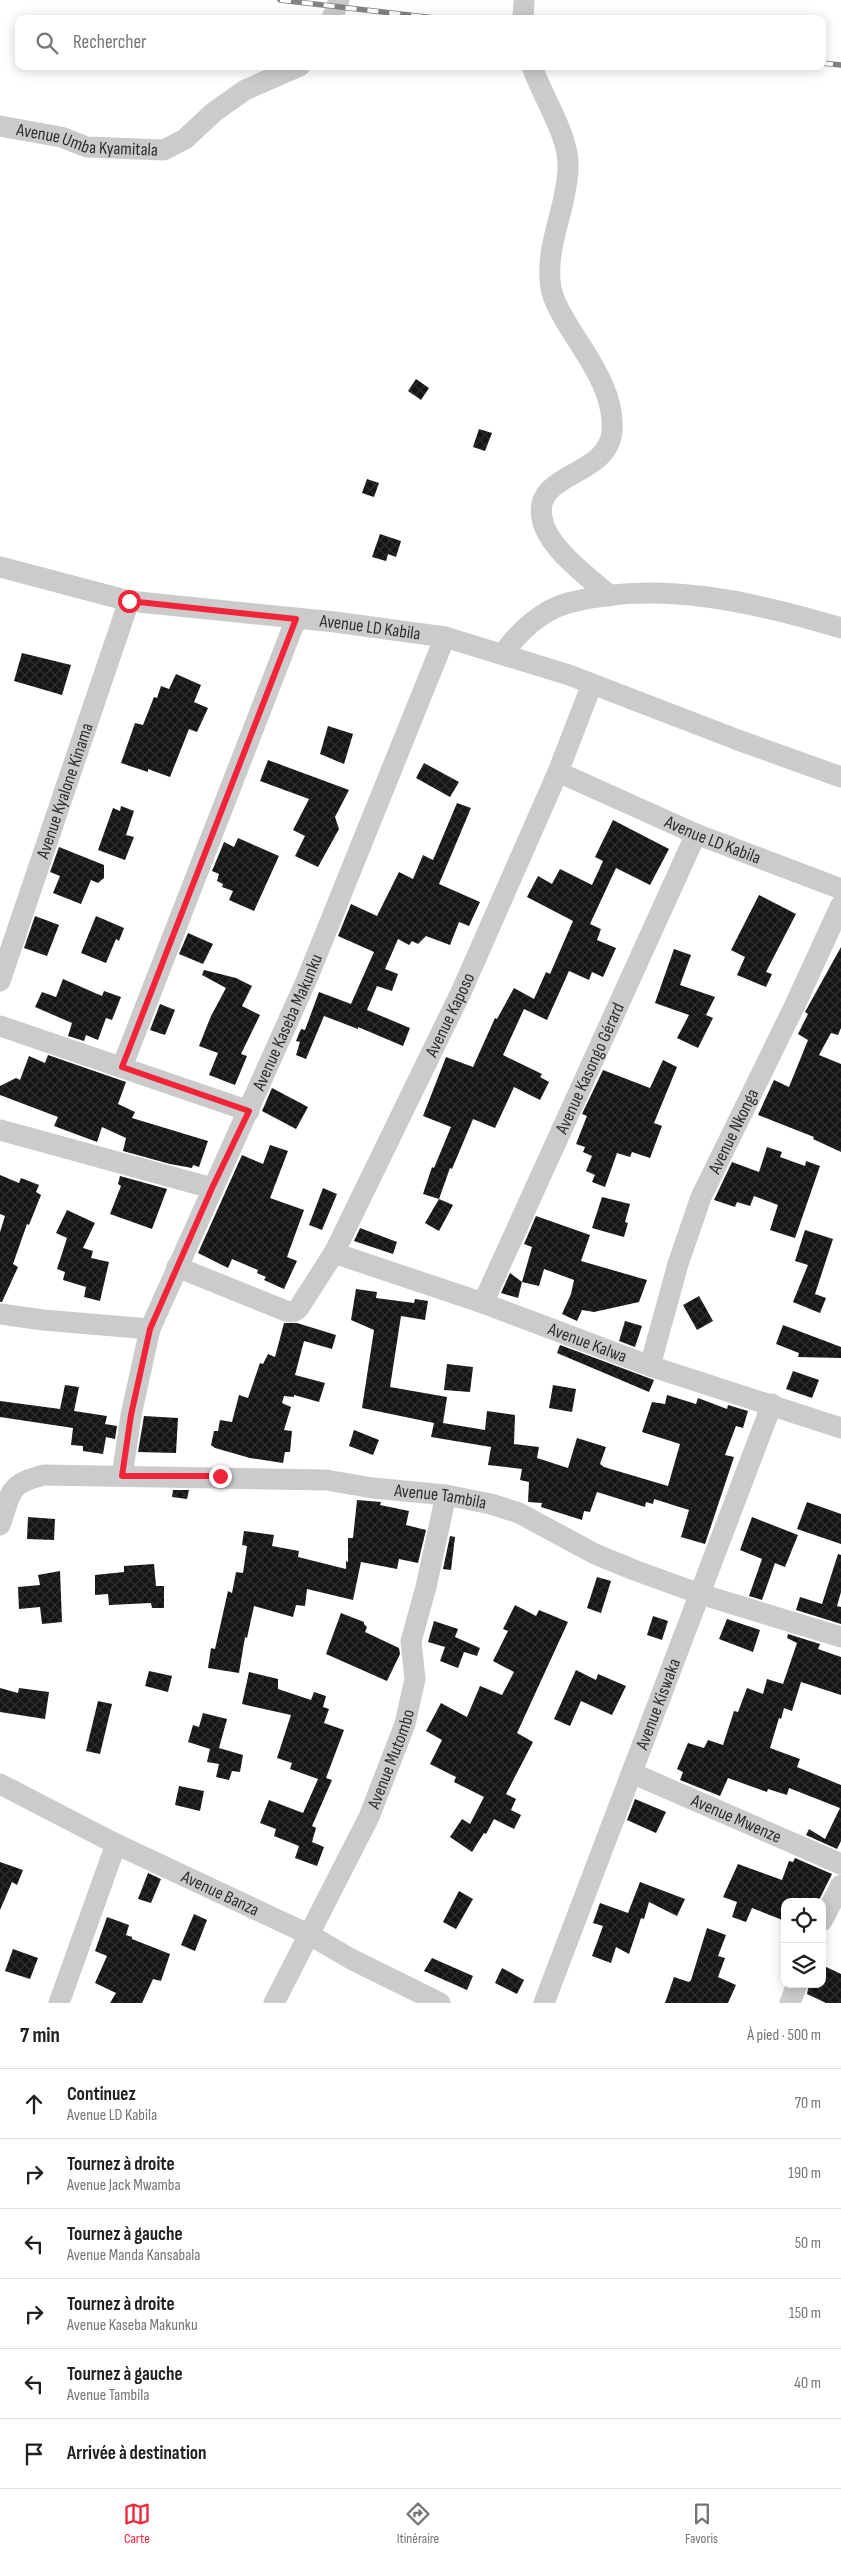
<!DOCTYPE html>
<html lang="fr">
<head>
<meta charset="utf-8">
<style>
	:root { --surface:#fff; --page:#f6f6f6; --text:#202124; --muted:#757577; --line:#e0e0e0; --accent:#f22439 }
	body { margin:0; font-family:"Sofia Sans Condensed",sans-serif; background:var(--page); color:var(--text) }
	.controls { position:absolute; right:15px; bottom:15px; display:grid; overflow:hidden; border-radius:10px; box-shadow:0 2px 12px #0003 }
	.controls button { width:45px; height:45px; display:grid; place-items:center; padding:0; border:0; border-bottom:1px solid var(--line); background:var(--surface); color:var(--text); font:25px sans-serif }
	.stop { position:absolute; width:15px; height:15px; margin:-11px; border:4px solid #f22439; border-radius:50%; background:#fff }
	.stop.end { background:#f22439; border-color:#fff; box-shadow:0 1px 5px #0008 }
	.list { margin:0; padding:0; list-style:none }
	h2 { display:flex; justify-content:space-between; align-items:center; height:65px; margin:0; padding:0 20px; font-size:21px }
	h2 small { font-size:16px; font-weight:400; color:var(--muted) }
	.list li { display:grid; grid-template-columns:32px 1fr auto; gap:15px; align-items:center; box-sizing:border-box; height:70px; padding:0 20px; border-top:1px solid var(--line) }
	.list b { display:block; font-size:19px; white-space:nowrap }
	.list p { margin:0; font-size:16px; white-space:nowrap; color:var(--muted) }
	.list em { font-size:16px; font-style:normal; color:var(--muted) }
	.icon { flex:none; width:28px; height:28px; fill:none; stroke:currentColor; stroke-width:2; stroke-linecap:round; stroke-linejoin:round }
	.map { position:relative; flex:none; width:841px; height:2003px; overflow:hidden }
	.search { position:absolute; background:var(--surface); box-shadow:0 2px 12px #0003; left:15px; right:15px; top:15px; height:55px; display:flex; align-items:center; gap:12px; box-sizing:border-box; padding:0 18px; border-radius:10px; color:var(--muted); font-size:19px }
	.sheet { height:485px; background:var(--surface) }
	nav { display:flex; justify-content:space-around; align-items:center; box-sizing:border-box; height:70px; border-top:1px solid var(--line); background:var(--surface); font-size:14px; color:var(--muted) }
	nav a { display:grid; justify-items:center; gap:2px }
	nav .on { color:var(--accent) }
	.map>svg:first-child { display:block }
	.building { fill:url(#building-cross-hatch) }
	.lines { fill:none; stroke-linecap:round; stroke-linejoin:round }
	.minor { stroke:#cbcbcb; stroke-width:21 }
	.rail-casing { stroke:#838383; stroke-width:5.5 }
	.rail { stroke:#fff; stroke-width:4; stroke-dasharray:11; stroke-linecap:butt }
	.route { stroke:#f22439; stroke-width:6 }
	.labels { text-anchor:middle; stroke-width:5; stroke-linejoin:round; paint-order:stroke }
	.street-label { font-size:18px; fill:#2e2e2e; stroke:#fff }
</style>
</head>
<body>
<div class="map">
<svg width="841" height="2003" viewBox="0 0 841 2003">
	<defs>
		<pattern id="building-cross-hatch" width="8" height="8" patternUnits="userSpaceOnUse" patternTransform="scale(1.25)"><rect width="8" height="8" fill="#151515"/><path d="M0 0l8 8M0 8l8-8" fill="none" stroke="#2f2f2f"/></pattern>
	</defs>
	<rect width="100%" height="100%" fill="#fff"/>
	<g class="building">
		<polygon points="416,379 429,388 421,400 408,391"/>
		<polygon points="479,429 492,433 485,451 473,447"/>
		<polygon points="367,479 379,483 374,497 362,493"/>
		<polygon points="380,534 401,541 396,557 388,554 386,561 372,557"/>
		<polygon points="22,653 71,665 62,695 14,681"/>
		<polygon points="176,674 201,685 194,702 208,708 197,732 189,729 170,777 148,769 148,772 121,763 135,723 143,725 154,697 157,698 161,686 169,689"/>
		<polygon points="328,726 353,734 344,764 320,754"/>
		<polygon points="268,760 349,790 335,817 339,829 318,867 295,856 305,836 293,830 309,799 260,781"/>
		<polygon points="424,763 459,782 450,797 416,778"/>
		<polygon points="457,803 471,808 439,884 480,902 469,926 459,922 450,945 426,936 418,944 412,941 409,945 398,939 385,969 398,974 392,991 377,986 367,1010 410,1028 403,1046 358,1027 358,1029 324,1016 306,1059 296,1055 300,1042 296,1041 301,1029 305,1030 319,992 351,1004 374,952 338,936 351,904 377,916 399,872 413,879 423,855 433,860"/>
		<polygon points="121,806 134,811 126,835 134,837 125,860 98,850 113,808 120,811"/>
		<polygon points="613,820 669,849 650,885 616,868 590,924 601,929 597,940 616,948 603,977 592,972 589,980 569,971 547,1020 524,1009 503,1055 542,1074 540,1077 549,1082 540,1100 514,1087 495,1128 473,1119 452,1169 450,1168 439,1199 423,1194 432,1167 434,1168 451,1127 423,1116 446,1057 473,1067 495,1018 497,1019 514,988 534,999 546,972 550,974 573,921 527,897 538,876 552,884 560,869 592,885 603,861 595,857"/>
		<polygon points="238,838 279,856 254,911 229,900 233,891 222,887 223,884 217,881 219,874 212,871 224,842 234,847"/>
		<polygon points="59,847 104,865 104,878 98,883 91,880 81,904 53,893 60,876 50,872"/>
		<polygon points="759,895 796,914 766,972 772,974 766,987 737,975 745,957 731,950"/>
		<polygon points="35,916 59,925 47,956 24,948"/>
		<polygon points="96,916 124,928 119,941 116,939 106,963 81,953"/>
		<polygon points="188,933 213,944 203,964 179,954"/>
		<polygon points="841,947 841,1028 838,1035 831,1033 819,1055 841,1064 841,1152 813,1139 814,1137 758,1115 774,1080 789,1087 808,1040 798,1034 808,1014 805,1012"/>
		<polygon points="674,949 691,955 680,985 715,997 706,1015 713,1018 698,1048 677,1038 689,1015 655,1003"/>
		<polygon points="204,970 236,978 252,986 242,1006 260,1015 241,1054 247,1056 235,1085 209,1075 218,1053 199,1046 211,1016 226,988 202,975"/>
		<polygon points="63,979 102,996 104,991 121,997 112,1020 106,1018 98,1040 86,1035 84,1041 68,1036 72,1023 35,1007 42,992 56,997"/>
		<polygon points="160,1004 175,1010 165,1035 150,1030"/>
		<polygon points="48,1055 126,1082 118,1104 135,1112 132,1118 208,1141 199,1167 193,1165 192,1168 170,1164 123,1151 126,1138 102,1127 97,1142 54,1126 58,1117 0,1095 0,1086 16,1078 20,1080 29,1056 45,1063"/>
		<polygon points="663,1060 677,1067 654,1123 662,1126 650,1158 632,1152 630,1157 617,1153 605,1187 592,1182 595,1175 586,1171 592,1156 583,1152 585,1147 576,1144 587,1116 582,1114 603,1070 650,1088"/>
		<polygon points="272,1088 308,1107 296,1129 262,1111"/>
		<polygon points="270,1145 288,1151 270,1198 304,1210 287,1257 297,1261 284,1289 264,1280 266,1277 257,1273 258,1270 232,1259 228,1268 198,1253 242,1155 263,1164"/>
		<polygon points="767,1147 782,1152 780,1157 805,1166 806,1161 820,1166 795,1238 770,1230 778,1205 754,1196 750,1206 737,1202 735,1207 714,1200 732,1162 759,1172"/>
		<polygon points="0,1175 19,1183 21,1178 39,1185 36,1192 41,1195 29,1225 27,1224 13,1264 18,1267 2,1302 0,1302 0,1232 5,1216 0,1214"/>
		<polygon points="120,1176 167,1189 152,1229 110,1214 121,1186 118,1184"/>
		<polygon points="323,1188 337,1194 322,1230 309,1225"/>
		<polygon points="602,1197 630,1204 625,1222 628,1223 624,1237 592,1228"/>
		<polygon points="439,1199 453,1205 439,1231 425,1223"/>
		<polygon points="67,1210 95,1223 83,1248 93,1251 91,1258 109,1262 100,1301 84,1297 86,1287 63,1280 65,1272 57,1269 67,1238 56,1233"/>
		<polygon points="536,1216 590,1235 581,1261 647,1280 639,1302 594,1312 582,1310 577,1321 562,1314 571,1294 574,1280 544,1269 539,1286 522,1282 532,1247 524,1244"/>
		<polygon points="360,1228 397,1242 393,1254 354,1241"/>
		<polygon points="805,1230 833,1239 815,1294 826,1298 820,1313 793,1302 808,1265 795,1261"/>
		<polygon points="510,1273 522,1282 518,1298 501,1293"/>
		<polygon points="356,1289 377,1292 376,1298 414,1303 415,1299 428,1301 425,1320 401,1316 390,1387 447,1397 443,1423 485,1430 487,1411 515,1415 514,1444 539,1447 537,1458 568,1468 577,1438 606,1447 600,1464 604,1467 668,1486 680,1444 642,1432 652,1402 665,1404 667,1395 696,1404 698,1398 727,1409 728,1405 748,1411 743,1428 736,1426 725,1455 734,1457 705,1544 681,1537 689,1510 654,1499 653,1504 646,1502 645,1507 597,1492 590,1512 584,1511 582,1520 541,1507 542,1503 528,1502 529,1482 520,1480 522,1469 488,1465 491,1447 431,1437 434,1423 362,1408 374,1330 351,1320"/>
		<polygon points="699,1296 713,1321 697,1330 683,1305"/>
		<polygon points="625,1321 642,1326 635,1347 619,1341"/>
		<polygon points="284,1323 297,1323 336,1335 332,1349 304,1341 295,1375 325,1383 319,1402 294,1395 294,1397 284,1396 282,1403 291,1407 284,1430 292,1431 290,1452 285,1452 283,1463 250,1458 215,1448 211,1445 214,1431 218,1431 220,1420 232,1422 239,1395 248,1398 260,1363 263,1364 268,1354 275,1357"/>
		<polygon points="783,1325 841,1347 841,1358 798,1357 799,1353 776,1344"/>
		<polygon points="560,1345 654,1380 649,1392 557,1353"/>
		<polygon points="447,1364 473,1367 470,1392 444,1390"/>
		<polygon points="793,1371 819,1380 812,1398 786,1389"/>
		<polygon points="65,1385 79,1387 74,1411 107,1416 105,1424 117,1426 115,1439 106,1437 103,1454 83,1451 83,1446 71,1445 73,1428 0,1417 0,1401 60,1409"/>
		<polygon points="553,1385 576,1389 572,1412 549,1408"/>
		<polygon points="144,1416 178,1418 176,1453 138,1452"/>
		<polygon points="354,1430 379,1440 373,1455 349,1446"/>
		<polygon points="173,1490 189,1490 187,1499 172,1497"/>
		<polygon points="357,1500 381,1502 380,1505 409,1511 406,1525 426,1530 418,1563 399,1559 397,1569 361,1562 353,1600 307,1589 305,1606 296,1605 293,1617 254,1606 247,1638 245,1637 239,1673 208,1668 211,1648 215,1649 228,1591 232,1593 236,1572 243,1573 247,1546 242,1545 244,1531 274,1535 272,1546 299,1551 298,1557 346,1569 346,1561 348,1562 348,1538 353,1538"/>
		<polygon points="807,1502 841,1514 841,1544 797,1529"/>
		<polygon points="28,1517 55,1519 54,1540 27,1539"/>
		<polygon points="752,1517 798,1535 785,1567 775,1563 762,1600 749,1596 762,1559 740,1550"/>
		<polygon points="450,1536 455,1537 451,1570 443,1569"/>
		<polygon points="838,1554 841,1555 841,1592 837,1606 841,1607 841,1624 796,1610 800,1597 822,1604"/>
		<polygon points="154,1564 156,1586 164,1586 164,1608 152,1608 151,1603 109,1605 108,1594 95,1595 95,1575 124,1572 124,1566"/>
		<polygon points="60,1571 62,1622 42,1624 40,1607 19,1609 18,1587 40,1585 38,1575"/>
		<polygon points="597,1577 611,1581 601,1613 587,1608"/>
		<polygon points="515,1605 536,1616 539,1610 568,1622 517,1733 533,1742 506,1794 516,1799 511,1810 521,1815 514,1829 494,1819 486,1834 484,1833 472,1852 450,1837 462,1819 470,1824 484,1797 454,1782 456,1777 430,1764 442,1740 426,1731 441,1703 467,1717 480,1686 502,1695 514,1672 493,1661 508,1631 503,1629"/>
		<polygon points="341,1613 364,1622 364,1624 367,1627 365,1632 399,1648 400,1654 387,1681 326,1654"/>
		<polygon points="653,1616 668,1621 662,1640 647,1635"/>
		<polygon points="727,1619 760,1630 753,1652 719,1639"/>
		<polygon points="434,1621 458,1629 455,1637 480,1648 477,1656 464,1652 458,1668 440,1661 445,1647 428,1642"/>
		<polygon points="788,1634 820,1644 818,1649 841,1657 841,1695 801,1682 792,1711 784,1708 781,1719 779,1718 770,1748 800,1759 797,1767 841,1785 841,1841 837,1849 806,1835 809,1829 825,1839 840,1808 789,1788 787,1795 768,1789 767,1792 728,1778 720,1796 680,1780 683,1772 677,1769 688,1743 704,1748 708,1740 723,1745 734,1711 738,1712 747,1688 763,1694 767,1679 783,1684 797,1643 787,1638"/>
		<polygon points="576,1670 596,1680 598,1674 626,1686 612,1715 581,1701 570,1726 554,1719"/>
		<polygon points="149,1671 172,1676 168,1692 145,1686"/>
		<polygon points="249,1672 278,1679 278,1689 311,1700 314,1692 326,1696 323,1707 329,1709 324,1723 344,1730 326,1778 332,1780 312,1826 316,1828 312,1842 324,1847 317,1866 295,1858 299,1846 274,1836 276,1829 260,1823 269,1800 303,1813 318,1779 290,1769 292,1763 277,1758 291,1715 242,1704"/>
		<polygon points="0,1688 18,1693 19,1688 49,1692 45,1719 0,1712"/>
		<polygon points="98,1701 112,1704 100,1754 86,1751"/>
		<polygon points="203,1713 227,1719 219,1748 243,1755 240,1772 232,1771 229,1780 216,1777 219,1764 207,1762 210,1749 188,1742 193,1725 199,1727"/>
		<polygon points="179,1786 204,1791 200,1811 175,1805"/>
		<polygon points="635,1799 666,1812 656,1833 627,1820"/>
		<polygon points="795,1858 832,1874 818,1902 785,1902 785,1921 752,1908 746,1922 732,1917 737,1902 723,1897 738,1864 782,1880 789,1861 793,1862"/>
		<polygon points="0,1862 23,1870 17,1885 12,1882 0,1910"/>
		<polygon points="148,1873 161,1879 151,1903 138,1899"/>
		<polygon points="640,1882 685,1899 677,1916 649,1902 644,1919 641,1918 629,1954 616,1947 611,1963 592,1956 603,1926 593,1923 600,1903 628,1913"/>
		<polygon points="459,1891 473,1899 456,1929 443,1922"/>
		<polygon points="194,1914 207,1920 195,1951 181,1945"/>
		<polygon points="107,1917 129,1925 126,1935 132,1937 132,1939 170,1954 161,1981 153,1979 142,2003 110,2003 116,1993 95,1983 107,1956 95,1951"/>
		<polygon points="707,1928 726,1935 718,1956 725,1958 718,1977 736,1985 728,2003 665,2003 674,1977 689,1982 691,1980"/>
		<polygon points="13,1949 38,1958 30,1979 5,1971"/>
		<polygon points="432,1958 473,1976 467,1990 424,1971"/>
		<polygon points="822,1965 841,1974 841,2003 826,2003 807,1994 809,1984 822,1984"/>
		<polygon points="502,1968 524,1980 517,1994 495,1983"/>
	</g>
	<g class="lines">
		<g class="minor">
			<polyline points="332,19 339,0"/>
			<polyline points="523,19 524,0"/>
			<path d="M532 66C542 97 570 136 568 169 567 208 544 247 551 288 553 300 560 312 566 322 586 355 615 391 612 431 608 478 533 471 542 518 547 548 589 577 610 596"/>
			<path id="s1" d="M0 126 61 137 87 147 164 150 185 139 214 112 245 90 300 66"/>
			<path id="s2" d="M0 567 129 601 335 622 445 637 569 675 738 740 841 777"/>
			<path d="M503 654C518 632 542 610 568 603 658 579 754 602 841 628"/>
			<path id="s3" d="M558 772 696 834 841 889"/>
			<path id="s4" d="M0 981 129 601"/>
			<polyline points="0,1026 249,1111"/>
			<polyline points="122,1067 296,619"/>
			<polyline points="0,1130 212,1188"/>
			<path id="s5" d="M334 1253 483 1303 650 1366 841 1428"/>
			<path id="s6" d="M177 1267 286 1311 293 1312 298 1309 334 1253 462 990 558 772 592 684"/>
			<path id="s7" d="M483 1303 696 834"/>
			<polyline points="0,1314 43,1320 150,1329"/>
			<path id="s8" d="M650 1366 678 1264 701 1197 794 1007 841 905"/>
			<path id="s9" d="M122 1476 131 1415 150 1329 307 979 445 637"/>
			<path id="s10" d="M0 1525C12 1492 7 1484 44 1475L326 1480 373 1488 446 1495 491 1504 519 1513 595 1554 634 1570 700 1594 841 1637"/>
			<path id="s11" d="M632 1773 841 1864"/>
			<path id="s12" d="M0 1784 116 1844 310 1935 351 1959 440 2003"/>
			<polyline points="822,1921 841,1885"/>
			<polyline points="59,2003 116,1844"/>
			<path id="s13" d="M274 2003 369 1817 405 1724 415 1679 411 1641 426 1587 446 1495"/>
			<path id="s14" d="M544 2003 772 1404"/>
			<polyline points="790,2003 797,1984"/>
		</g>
		<g class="rail-casing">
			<g id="rail">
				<polyline points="280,0 443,19"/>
				<polyline points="822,63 841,65"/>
			</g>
		</g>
		<use href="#rail" class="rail"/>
	</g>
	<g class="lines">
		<polyline class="route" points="129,601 296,619 122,1067 249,1111 212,1188 150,1329 131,1415 122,1476 220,1476"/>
	</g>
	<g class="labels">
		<g class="street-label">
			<text dy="6" stroke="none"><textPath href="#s1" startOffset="89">Avenue Umba Kyamitala</textPath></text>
			<text dy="6" stroke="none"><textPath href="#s2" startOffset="376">Avenue LD Kabila</textPath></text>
			<text dy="6" stroke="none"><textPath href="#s4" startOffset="201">Avenue Kyalone Kinama</textPath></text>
			<text dy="6" stroke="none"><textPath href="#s3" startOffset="169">Avenue LD Kabila</textPath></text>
			<text dy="6" stroke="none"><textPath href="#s6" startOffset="462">Avenue Kaposo</textPath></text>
			<text dy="6" stroke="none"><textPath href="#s9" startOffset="486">Avenue Kaseba Makunku</textPath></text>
			<text dy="6" stroke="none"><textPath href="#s7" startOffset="258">Avenue Kasongo Gérard</textPath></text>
			<text dy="6" stroke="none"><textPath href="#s8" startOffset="250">Avenue Nkonga</textPath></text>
			<text dy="6" stroke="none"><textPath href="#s5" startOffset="269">Avenue Kalwa</textPath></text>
			<text dy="6" stroke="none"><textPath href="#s10" startOffset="470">Avenue Tambila</textPath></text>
			<text dy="6" stroke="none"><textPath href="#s14" startOffset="320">Avenue Kiswaka</textPath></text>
			<text dy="6" stroke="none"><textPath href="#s13" startOffset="271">Avenue Mutombo</textPath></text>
			<text dy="6" stroke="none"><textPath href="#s11" startOffset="114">Avenue Mwenze</textPath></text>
			<text dy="6" stroke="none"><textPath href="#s12" startOffset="246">Avenue Banza</textPath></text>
		</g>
	</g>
</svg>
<div class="controls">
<button><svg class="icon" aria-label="locate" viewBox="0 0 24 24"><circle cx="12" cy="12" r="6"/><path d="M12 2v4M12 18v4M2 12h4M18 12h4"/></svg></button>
<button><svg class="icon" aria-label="layers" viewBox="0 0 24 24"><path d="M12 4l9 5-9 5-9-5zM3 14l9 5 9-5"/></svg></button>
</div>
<div class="stop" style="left:129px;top:601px"></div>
<div class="stop end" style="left:220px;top:1476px"></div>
<div class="search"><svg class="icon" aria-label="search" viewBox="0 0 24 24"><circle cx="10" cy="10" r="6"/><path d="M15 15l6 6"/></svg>Rechercher</div>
</div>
<section class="sheet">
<h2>7 min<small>À pied · 500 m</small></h2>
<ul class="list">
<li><svg class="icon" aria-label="ahead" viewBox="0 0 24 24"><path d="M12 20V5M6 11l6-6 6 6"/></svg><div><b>Continuez</b><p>Avenue LD Kabila</p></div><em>70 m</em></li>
<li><svg class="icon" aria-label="right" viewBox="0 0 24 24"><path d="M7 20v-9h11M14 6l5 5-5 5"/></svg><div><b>Tournez à droite</b><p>Avenue Jack Mwamba</p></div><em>190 m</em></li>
<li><svg class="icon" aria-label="left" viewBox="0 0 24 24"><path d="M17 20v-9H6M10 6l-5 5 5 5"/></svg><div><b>Tournez à gauche</b><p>Avenue Manda Kansabala</p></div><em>50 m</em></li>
<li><svg class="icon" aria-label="right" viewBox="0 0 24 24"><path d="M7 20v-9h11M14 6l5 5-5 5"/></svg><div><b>Tournez à droite</b><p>Avenue Kaseba Makunku</p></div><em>150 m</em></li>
<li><svg class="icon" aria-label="left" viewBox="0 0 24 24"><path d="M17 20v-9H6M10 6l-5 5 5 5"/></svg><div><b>Tournez à gauche</b><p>Avenue Tambila</p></div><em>40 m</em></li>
<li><svg class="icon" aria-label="arrive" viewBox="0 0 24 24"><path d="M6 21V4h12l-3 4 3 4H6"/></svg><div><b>Arrivée à destination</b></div></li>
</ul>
</section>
<nav>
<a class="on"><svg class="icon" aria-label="map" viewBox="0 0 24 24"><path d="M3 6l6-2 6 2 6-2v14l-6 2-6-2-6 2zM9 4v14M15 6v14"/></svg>Carte</a>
<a><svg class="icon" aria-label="directions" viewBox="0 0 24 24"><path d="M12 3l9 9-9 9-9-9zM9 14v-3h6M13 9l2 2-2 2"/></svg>Itinéraire</a>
<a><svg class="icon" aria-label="saved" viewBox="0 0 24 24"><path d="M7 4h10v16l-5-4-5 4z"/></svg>Favoris</a>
</nav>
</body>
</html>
